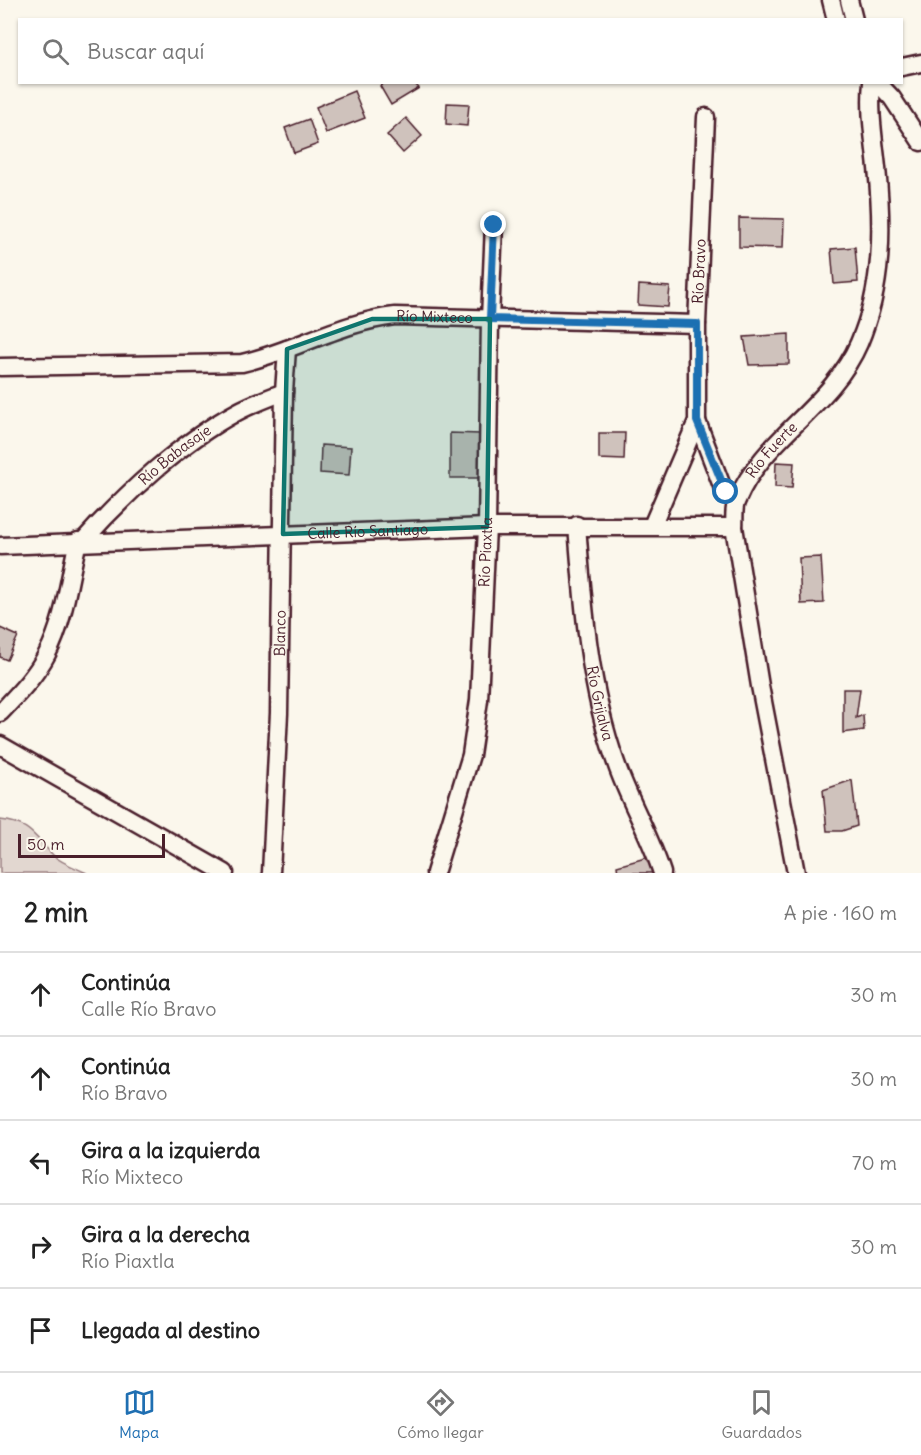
<!DOCTYPE html>
<html lang="es">
<head>
<meta charset="utf-8">
<style>
	:root { --surface:#fff; --page:#f6f6f6; --text:#222; --muted:#767676; --line:#e0e0e0; --accent:#1f6fb2 }
	body { margin:0; font-family:Delius,sans-serif; background:var(--page); color:var(--text) }
	.scale { position:absolute; left:18px; bottom:15px; width:147px; box-sizing:border-box; padding-left:6px; border:3px solid #4a1f2b; border-top:0; font-size:16px; line-height:21px; white-space:nowrap; color:#4a1f2b; -webkit-text-stroke:4px #fbf7ec; paint-order:stroke }
	.stop { position:absolute; width:18px; height:18px; margin:-14px; border:4px solid #1f6fb2; border-radius:50%; background:#fff }
	.stop.end { background:#1f6fb2; border-color:#fff; box-shadow:0 2px 6px #0008 }
	.list { margin:0; padding:0; list-style:none }
	h2 { display:flex; justify-content:space-between; align-items:center; height:78px; margin:0; padding:0 24px; font-size:26px }
	h2 small { font-size:20px; font-weight:400; color:var(--muted) }
	.list li { display:grid; grid-template-columns:39px 1fr auto; gap:18px; align-items:center; box-sizing:border-box; height:84px; padding:0 24px; border-top:2px solid var(--line) }
	.list b { display:block; font-size:22px; white-space:nowrap }
	.list p { margin:0; font-size:20px; white-space:nowrap; color:var(--muted) }
	.list em { font-size:20px; font-style:normal; color:var(--muted) }
	.icon { flex:none; width:33px; height:33px; fill:none; stroke:currentColor; stroke-width:2; stroke-linecap:round; stroke-linejoin:round }
	.map { position:relative; flex:none; width:921px; height:873px; overflow:hidden }
	.search { position:absolute; background:var(--surface); box-shadow:0 2px 4px #0004; left:18px; right:18px; top:18px; height:66px; display:flex; align-items:center; gap:15px; box-sizing:border-box; padding:0 21px; border-radius:0px; color:var(--muted); font-size:22px }
	.sheet { height:498px; background:var(--surface) }
	nav { display:flex; justify-content:space-around; align-items:center; box-sizing:border-box; height:84px; border-top:2px solid var(--line); background:var(--surface); font-size:16px; color:var(--muted) }
	nav a { display:grid; justify-items:center; gap:3px }
	nav .on { color:var(--accent) }
	.map>svg:first-child { display:block }
	.green { fill:#e2d7d0; stroke:#967b7e; stroke-width:1.5 }
	.building { fill:#cfc2bc; stroke:#4a1f2b; stroke-width:1.5 }
	.lines { fill:none; stroke-linecap:round; stroke-linejoin:round }
	.minor-casing { stroke:#4a1f2b; stroke-width:21 }
	.minor { stroke:#fbf7ec; stroke-width:16 }
	.route { stroke:#1f6fb2; stroke-width:8 }
	.marked { fill:#0f766e; fill-opacity:0.2; stroke:#0f766e; stroke-width:4.5; stroke-linejoin:round }
	.labels { text-anchor:middle; stroke-width:6; stroke-linejoin:round; paint-order:stroke }
	.street-label { font-size:15px; fill:#4a1f2b; stroke:#fbf7ec }
</style>
</head>
<body>
<div class="map">
<svg width="921" height="873" viewBox="0 0 921 873">
	<rect width="100%" height="100%" fill="#fbf7ec"/>
	<filter id="ink" filterUnits="userSpaceOnUse"><feTurbulence type="fractalNoise" baseFrequency=".0167" numOctaves="2"/><feDisplacementMap in="SourceGraphic" scale="12" xChannelSelector="R" yChannelSelector="G"/><feConvolveMatrix kernelMatrix="1 2 1 2 8 2 1 2 1" color-interpolation-filters="sRGB"/></filter>
	<g filter="url(#ink)">
		<path class="green" d="M0 820C30 823 34 836 53 855 61 863 76 868 87 873H0Z"/>
		<g class="building">
			<polygon points="386,82 413,82 419,88 391,105 380,86"/>
			<polygon points="354,91 365,118 326,133 316,107"/>
			<polygon points="447,103 469,104 467,126 446,124"/>
			<polygon points="406,118 422,136 403,153 387,135"/>
			<polygon points="309,119 318,144 294,153 285,128"/>
			<polygon points="739,218 784,219 783,248 739,247"/>
			<polygon points="855,247 858,282 834,284 831,249"/>
			<polygon points="639,285 670,287 668,307 638,305"/>
			<polygon points="789,334 789,364 749,365 744,337"/>
			<polygon points="450,433 480,434 479,478 450,478"/>
			<polygon points="599,433 625,433 624,460 599,459"/>
			<polygon points="321,445 351,447 349,475 320,473"/>
			<polygon points="776,462 794,463 792,488 775,487"/>
			<polygon points="821,557 824,603 801,604 799,558"/>
			<polygon points="0,628 18,636 7,660 0,657"/>
			<polygon points="843,689 860,689 856,718 863,715 864,730 843,733"/>
			<polygon points="852,780 857,826 842,831 827,831 823,790"/>
			<polygon points="656,855 656,873 618,873 617,866"/>
		</g>
		<g class="lines">
			<g class="minor-casing">
				<g id="minor">
					<polyline points="831,0 836,20"/>
					<polyline points="849,0 854,20"/>
					<polyline points="902,67 921,63"/>
					<polyline points="877,82 892,98 921,142"/>
					<path id="s1" d="M0 367 242 363C294 351 341 322 395 316L697 324"/>
					<polyline points="697,421 722,486 736,501"/>
					<path id="s2" d="M577 525C583 605 589 688 616 763 629 801 650 835 662 873"/>
					<path id="s3" d="M652 526 697 421V324L706 117"/>
					<path id="s4" d="M83 541C125 494 181 442 237 412 252 404 268 398 284 392"/>
					<path id="s5" d="M0 546 487 527H734"/>
					<path d="M0 713C17 695 35 677 47 654 65 620 69 578 78 541"/>
					<polyline points="0,745 225,873"/>
					<path id="s6" d="M271 873 279 713 284 392 287 349"/>
					<path id="s7" d="M435 873 471 755 479 700 487 527 490 319 494 225"/>
					<path id="s8" d="M796 873 760 686 734 527C735 518 733 507 737 500 762 439 832 406 859 343 883 287 883 228 877 168 874 139 869 112 872 82"/>
				</g>
			</g>
			<use href="#minor" class="minor"/>
		</g>
	</g>
	<g class="lines" filter="url(#ink)">
		<polyline class="route" points="494,225 490,319 697,324 697,421 726,492"/>
	</g>
	<path class="marked" d="M372 319H490L487 527 283 534 287 349Z"/>
	<g class="labels">
		<g class="street-label">
			<text dy="5" stroke="none"><textPath href="#s3" startOffset="264">Río Bravo</textPath></text>
			<text dy="5" stroke="none"><textPath href="#s1" startOffset="442">Río Mixteco</textPath></text>
			<text dy="5" stroke="none"><textPath href="#s8" startOffset="440">Río Fuerte</textPath></text>
			<text dy="5" stroke="none"><textPath href="#s4" startOffset="126">Río Babasaje</textPath></text>
			<text dy="5" stroke="none"><textPath href="#s5" startOffset="368">Calle Río Santiago</textPath></text>
			<text dy="5" stroke="none"><textPath href="#s7" startOffset="327">Río Piaxtla</textPath></text>
			<text dy="5" stroke="none"><textPath href="#s6" startOffset="240">Blanco</textPath></text>
			<text dy="5" stroke="none"><textPath href="#s2" startOffset="180">Río Grijalva</textPath></text>
		</g>
	</g>
</svg>
<div class="scale">50 m</div>
<div class="stop" style="left:726px;top:492px"></div>
<div class="stop end" style="left:494px;top:225px"></div>
<div class="search"><svg class="icon" aria-label="search" viewBox="0 0 24 24"><circle cx="10" cy="10" r="6"/><path d="M15 15l6 6"/></svg>Buscar aquí</div>
</div>
<section class="sheet">
<h2>2 min<small>A pie · 160 m</small></h2>
<ul class="list">
<li><svg class="icon" aria-label="ahead" viewBox="0 0 24 24"><path d="M12 20V5M6 11l6-6 6 6"/></svg><div><b>Continúa</b><p>Calle Río Bravo</p></div><em>30 m</em></li>
<li><svg class="icon" aria-label="ahead" viewBox="0 0 24 24"><path d="M12 20V5M6 11l6-6 6 6"/></svg><div><b>Continúa</b><p>Río Bravo</p></div><em>30 m</em></li>
<li><svg class="icon" aria-label="left" viewBox="0 0 24 24"><path d="M17 20v-9H6M10 6l-5 5 5 5"/></svg><div><b>Gira a la izquierda</b><p>Río Mixteco</p></div><em>70 m</em></li>
<li><svg class="icon" aria-label="right" viewBox="0 0 24 24"><path d="M7 20v-9h11M14 6l5 5-5 5"/></svg><div><b>Gira a la derecha</b><p>Río Piaxtla</p></div><em>30 m</em></li>
<li><svg class="icon" aria-label="arrive" viewBox="0 0 24 24"><path d="M6 21V4h12l-3 4 3 4H6"/></svg><div><b>Llegada al destino</b></div></li>
</ul>
</section>
<nav>
<a class="on"><svg class="icon" aria-label="map" viewBox="0 0 24 24"><path d="M3 6l6-2 6 2 6-2v14l-6 2-6-2-6 2zM9 4v14M15 6v14"/></svg>Mapa</a>
<a><svg class="icon" aria-label="directions" viewBox="0 0 24 24"><path d="M12 3l9 9-9 9-9-9zM9 14v-3h6M13 9l2 2-2 2"/></svg>Cómo llegar</a>
<a><svg class="icon" aria-label="saved" viewBox="0 0 24 24"><path d="M7 4h10v16l-5-4-5 4z"/></svg>Guardados</a>
</nav>
</body>
</html>
